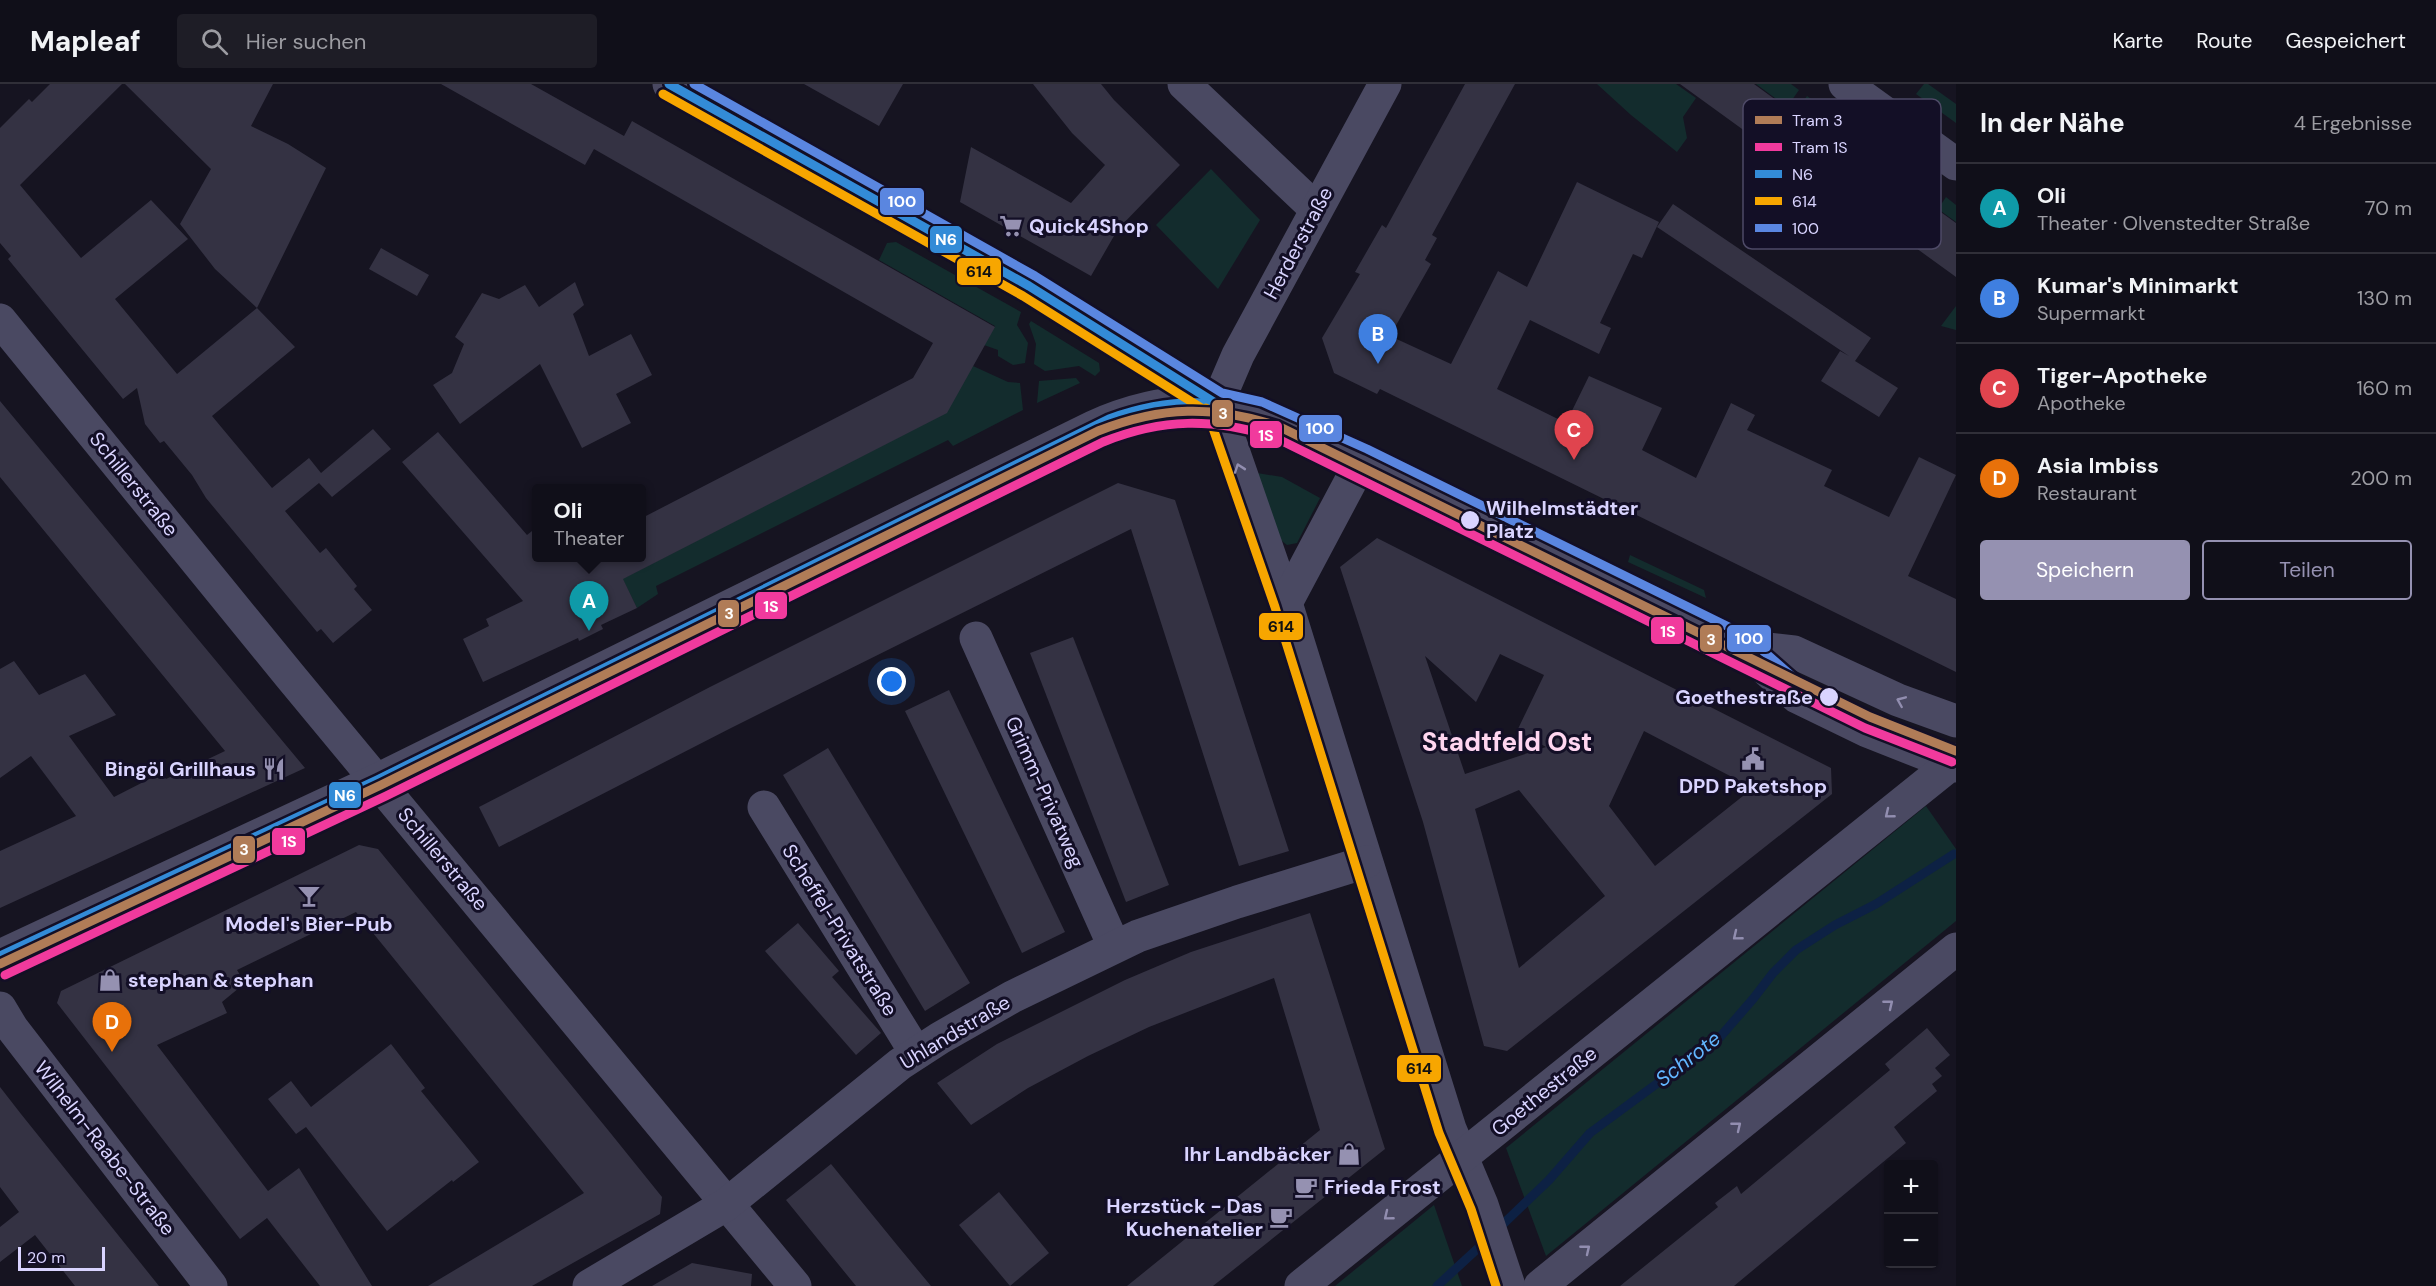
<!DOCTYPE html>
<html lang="de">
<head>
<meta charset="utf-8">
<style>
	:root { --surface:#100f19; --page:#1e1d26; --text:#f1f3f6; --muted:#9c9ca2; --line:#302f38; --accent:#9591b1 }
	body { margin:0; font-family:"DM Sans",sans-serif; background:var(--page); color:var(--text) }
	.controls { position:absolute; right:18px; bottom:18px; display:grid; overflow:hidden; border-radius:6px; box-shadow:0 2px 4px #0004 }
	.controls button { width:54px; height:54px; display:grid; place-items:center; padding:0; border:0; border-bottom:2px solid var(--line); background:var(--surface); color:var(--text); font:30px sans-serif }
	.scale { position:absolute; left:18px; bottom:15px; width:87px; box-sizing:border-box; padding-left:6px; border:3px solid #d9d4ff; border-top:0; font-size:16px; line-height:21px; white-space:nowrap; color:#d9d4ff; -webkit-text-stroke:4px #130f26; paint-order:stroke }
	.you { position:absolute; left:892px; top:598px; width:21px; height:21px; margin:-15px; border:4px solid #fff; border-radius:50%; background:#1a73e8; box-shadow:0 0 0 9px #1a73e833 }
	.badge { display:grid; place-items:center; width:39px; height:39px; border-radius:50%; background:var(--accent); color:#fff; font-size:20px; font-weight:700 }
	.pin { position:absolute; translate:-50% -50px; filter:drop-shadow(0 2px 3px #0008) }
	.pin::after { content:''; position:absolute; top:32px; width:21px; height:18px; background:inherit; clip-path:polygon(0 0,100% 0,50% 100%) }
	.popup { position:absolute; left:532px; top:400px; width:114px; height:78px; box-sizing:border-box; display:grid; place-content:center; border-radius:6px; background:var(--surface); filter:drop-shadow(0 2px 4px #0005); font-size:20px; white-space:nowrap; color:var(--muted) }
	.popup b { font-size:22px; color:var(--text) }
	.popup::after { content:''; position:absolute; left:50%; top:100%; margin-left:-12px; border:12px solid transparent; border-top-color:var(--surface) }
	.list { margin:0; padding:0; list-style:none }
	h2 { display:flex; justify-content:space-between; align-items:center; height:78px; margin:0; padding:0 24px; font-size:26px }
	h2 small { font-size:20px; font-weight:400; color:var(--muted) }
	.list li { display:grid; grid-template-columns:39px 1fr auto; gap:18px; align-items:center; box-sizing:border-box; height:90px; padding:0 24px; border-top:2px solid var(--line) }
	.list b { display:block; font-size:22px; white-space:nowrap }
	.list p { margin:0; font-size:20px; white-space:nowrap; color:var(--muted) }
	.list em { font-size:20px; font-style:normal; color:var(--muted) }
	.actions { display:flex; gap:12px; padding:18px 24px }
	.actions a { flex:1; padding:14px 0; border:2px solid var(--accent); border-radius:6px; text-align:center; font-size:21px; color:var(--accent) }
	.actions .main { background:var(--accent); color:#fff }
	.icon { flex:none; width:33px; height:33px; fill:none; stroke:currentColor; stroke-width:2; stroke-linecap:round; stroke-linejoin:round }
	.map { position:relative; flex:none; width:1956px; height:1202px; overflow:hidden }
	header { display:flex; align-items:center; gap:36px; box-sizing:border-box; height:84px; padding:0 30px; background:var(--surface); border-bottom:2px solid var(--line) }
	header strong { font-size:28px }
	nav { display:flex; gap:33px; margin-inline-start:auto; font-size:21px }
	.search { width:420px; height:54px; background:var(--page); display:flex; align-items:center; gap:15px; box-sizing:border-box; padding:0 21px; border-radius:6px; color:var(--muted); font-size:22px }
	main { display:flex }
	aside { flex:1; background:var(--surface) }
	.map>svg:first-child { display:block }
	.green { fill:#132c2d }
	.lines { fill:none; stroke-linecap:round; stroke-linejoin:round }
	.stream { stroke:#0d2144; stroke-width:9 }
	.building { fill:#343243; fill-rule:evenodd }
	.minor { stroke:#4a4962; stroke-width:33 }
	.bus-1-casing { stroke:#130f26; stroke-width:14 }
	.bus-2-casing { stroke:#130f26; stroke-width:14 }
	.bus-3-casing { stroke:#130f26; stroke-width:14 }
	.bus-1 { stroke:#338bd7; stroke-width:9 }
	.bus-2 { stroke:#f7a600; stroke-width:9 }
	.bus-3 { stroke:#5a86e0; stroke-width:9 }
	.tram-1-casing { stroke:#130f26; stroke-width:14 }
	.tram-2-casing { stroke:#130f26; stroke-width:14 }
	.tram-1 { stroke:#b07c57; stroke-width:9 }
	.tram-2 { stroke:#f13a9d; stroke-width:9 }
	.oneway { stroke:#928eb0 }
	.stop-dot { fill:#d9d4ff; stroke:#130f26; stroke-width:2 }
	.labels { text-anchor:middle; stroke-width:6; stroke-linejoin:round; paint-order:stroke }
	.poi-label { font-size:20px; font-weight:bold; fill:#d9d4ff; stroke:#130f26; text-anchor:start }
	.street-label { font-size:20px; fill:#d9d4ff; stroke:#130f26 }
	.stop-label { font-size:20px; font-weight:bold; fill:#d9d4ff; stroke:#130f26; text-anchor:start }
	.water-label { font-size:21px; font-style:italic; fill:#62b6ff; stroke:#130f26 }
	.district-label { font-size:26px; font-weight:bold; fill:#ffd6f0; stroke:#130f26 }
	.key { fill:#130f26; stroke:#4e4a67; stroke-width:1.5 }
	.key-label { font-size:16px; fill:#d9d4ff }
	.line-badge { stroke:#130f26; stroke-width:2 }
	.badge-label { font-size:16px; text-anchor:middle; font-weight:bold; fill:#fff }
	.pale-badge-label { font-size:16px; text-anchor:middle; font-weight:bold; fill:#111 }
</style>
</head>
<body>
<header>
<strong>Mapleaf</strong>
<div class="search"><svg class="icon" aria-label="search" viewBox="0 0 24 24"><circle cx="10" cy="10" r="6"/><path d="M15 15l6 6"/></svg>Hier suchen</div>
<nav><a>Karte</a><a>Route</a><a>Gespeichert</a></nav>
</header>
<main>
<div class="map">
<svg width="1956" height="1202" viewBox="0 0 1956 1202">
	<rect width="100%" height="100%" fill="#161421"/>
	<g class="green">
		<polygon points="1597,0 1676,0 1696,14 1683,33 1687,54 1677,68 1631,31"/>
		<polygon points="1756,0 1791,0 1799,6 1787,23"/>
		<polygon points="1924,0 1928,0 1956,20 1956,39 1916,10"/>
		<polygon points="1807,12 1860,51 1847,67 1795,29"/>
		<polygon points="1866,55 1938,107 1929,119 1892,91 1888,95 1854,72"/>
		<polygon points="1211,85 1260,136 1218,205 1156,141"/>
		<polygon points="1946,113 1956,121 1956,138 1938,125"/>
		<polygon points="896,158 1021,228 1017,241 1028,259 1025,279 1013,281 998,272 998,266 984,261 995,242 879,176 887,159"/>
		<polygon points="1956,222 1956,246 1941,242"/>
		<polygon points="1031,237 1099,279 1100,287 1095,292 1079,282 1045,287 1034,280 1036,260 1029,240"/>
		<polygon points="973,282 1008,298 1020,299 1023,326 953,362 948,356 656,502 658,510 637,524 621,492 626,493 934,335"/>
		<polygon points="1076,294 1080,299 1037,319 1039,297"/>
		<polygon points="1257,389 1282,393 1320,414 1297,459 1287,461 1274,451"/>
		<polygon points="1630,471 1704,506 1706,514 1628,478"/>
		<polygon points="1926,722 1956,765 1956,837 1546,1172 1506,1064"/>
		<polygon points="1434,1121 1462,1202 1335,1202"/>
	</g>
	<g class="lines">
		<g class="stream">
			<polyline points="1498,1145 1549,1096 1590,1049 1720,953 1753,915 1773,889 1796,866 1835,841 1876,820 1954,770"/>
			<polyline points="1437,1202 1488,1155"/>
		</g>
	</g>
	<g class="building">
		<polygon points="50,0 122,0 20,101 81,174 151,116 188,155 115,215 177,290 257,224 295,263 212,332 272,404 309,374 321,389 373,345 391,365 332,413 319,399 285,427 320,469 326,464 357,502 354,505 372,526 333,559 321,545 317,548 206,414 192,391 164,357 160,359 145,340 137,304 123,315 8,175 11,172 0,159 0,44 29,15 32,18"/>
		<polygon points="125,0 273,0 251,42 288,60 326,84 257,224 215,185 180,140 211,85"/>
		<polygon points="441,0 531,0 624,52 632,37 995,243 947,329 623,495 637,524 601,541 603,545 579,557 578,554 483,598 463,555 489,542 486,535 523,517 402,378 438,348 527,451 537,443 537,474 642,474 642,434 913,294 933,259 594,65 585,81"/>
		<polygon points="804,0 903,0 879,42"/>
		<polygon points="1033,0 1101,0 1114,16 1180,81 1118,145 1091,192 960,118 971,63 1071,119 1105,81 1072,49"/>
		<polygon points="1465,0 1515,0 1432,151 1437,154 1425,176 1431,180 1390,252 1451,280 1498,187 1527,203 1577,98 1659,138 1642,174 1633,170 1600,239 1611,244 1599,270 1530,236 1497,305 1566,339 1589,292 1662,324 1642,366 1696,394 1731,319 1755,331 1747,346 1832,386 1824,402 1889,433 1919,373 1956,391 1908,492 1956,515 1956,588 1380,305 1377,310 1334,289 1322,254 1360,190 1355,188 1382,141 1386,144"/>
		<polygon points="1680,0 1754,0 1888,98 1892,93 1956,139 1956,193 1869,130 1865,134"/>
		<polygon points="1673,120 1871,254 1855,277 1898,304 1879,333 1821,297 1840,267 1849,272 1657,143"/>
		<polygon points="381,164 429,191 417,212 369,185"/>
		<polygon points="575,198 584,221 573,230 589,272 631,250 652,291 616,310 631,339 582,364 540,280 460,340 433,301 452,289 464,260 455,253 482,209 499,215 525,201 539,223"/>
		<polygon points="0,317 305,684 0,824 0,767 76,732 31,672 0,694 0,585 14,577 39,611 85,590 116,631 69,652 114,713 161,689 166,695 225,667 0,393"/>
		<polygon points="1118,399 1175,416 1289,767 1239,782 1131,445 731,644 499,763 479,723 710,603"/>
		<path d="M1377 454 1831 684 1832 710 1507 967 1484 962 1423 738 1340 483ZM1500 570 1544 591 1517 647 1546 663 1465 690 1425 572 1476 618ZM1644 647 1753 704 1655 782 1609 722ZM1519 706 1605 812 1519 884 1475 725Z"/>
		<polygon points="1073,553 1169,801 1126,818 1030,569"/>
		<polygon points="949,606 1065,848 1022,869 905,627"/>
		<polygon points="828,664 970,899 925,927 783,691"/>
		<polygon points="359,761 378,765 608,1046 662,1113 660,1130 532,1202 428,1202 584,1109 356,828 237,886 245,899 222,918 227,929 157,961 268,1107 299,1084 372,1202 320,1202 267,1134 240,1155 57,919 61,907"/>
		<polygon points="1310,829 1385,1065 1213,1202 1127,1202 1320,1046 1274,894 1149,943 1088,972 1028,1004 971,1041 937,999 997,960 1125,896 1191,868"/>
		<polygon points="798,839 839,887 832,893 881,949 856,971 765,867"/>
		<polygon points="1927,944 1950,971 1935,984 1942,992 1932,1000 1937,1007 1894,1043 1906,1059 1734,1202 1620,1202 1718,1123 1715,1119 1737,1102 1741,1110 1890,986 1885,980"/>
		<polygon points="391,960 425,1004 421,1007 479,1078 453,1098 452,1096 387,1147 306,1043 296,1050 268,1015 291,997 311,1023"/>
		<polygon points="0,1003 21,1030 159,1202 75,1202 35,1151 0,1178 0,1143 19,1128 0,1103"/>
		<polygon points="831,1080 897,1161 931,1202 856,1202 786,1116"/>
		<polygon points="999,1108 1049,1169 1010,1202 959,1141"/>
		<polygon points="692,1179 752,1190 751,1202 652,1202"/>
	</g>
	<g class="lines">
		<g class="minor">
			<polyline points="669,0 1029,202 1215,319"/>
			<polyline points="1184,0 1316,125"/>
			<polyline points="1845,0 1956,80"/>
			<polyline points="0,236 290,592 795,1202"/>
			<polyline points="1217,320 1286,519 1450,1045 1482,1121 1509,1202"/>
			<polyline points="1217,320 1238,271 1385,0"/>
			<polyline points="1286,519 1362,376"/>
			<polyline points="976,554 1114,862"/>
			<polyline points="1740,562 1794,568 1898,616 1956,637"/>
			<polyline points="764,723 916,969"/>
			<path d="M0 872 377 696 1093 343C1142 321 1193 311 1245 325 1265 330 1283 339 1301 347L1740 562 1797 613 1867 647 1956 682"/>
			<polyline points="0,924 12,944 211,1202"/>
			<polyline points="589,1202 727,1120 900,980 940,954 1012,913 1138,852 1237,818 1366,778"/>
			<polyline points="1301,1202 1956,676"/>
			<polyline points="1540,1202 1956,865"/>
		</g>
		<g class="bus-1-casing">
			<g id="bus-1">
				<polyline points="669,0 1029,202 1217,320"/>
				<path d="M0 872 377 696 1109 335C1145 322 1179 316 1217 320"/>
			</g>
		</g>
		<g class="bus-2-casing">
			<g id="bus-2">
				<polyline points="663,10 1023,212 1211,330"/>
				<polyline points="1206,324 1275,523 1439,1049 1471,1125 1496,1202"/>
			</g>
		</g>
		<g class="bus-3-casing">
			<polyline id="bus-3" points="694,0 1035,192 1222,309 1262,318 1367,365 1745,551 1804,603 1885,641 1956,669"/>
		</g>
		<use href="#bus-1" class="bus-1"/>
		<use href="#bus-2" class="bus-2"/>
		<use href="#bus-3" class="bus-3"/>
		<g class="tram-1-casing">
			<path id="tram-1" d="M0 880 381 701 1098 347C1162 322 1213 321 1278 342L1870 633 1956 667"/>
		</g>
		<g class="tram-2-casing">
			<path id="tram-2" d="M5 891 386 712 1103 358C1163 334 1212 334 1274 353L1865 644 1952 678"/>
		</g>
		<use href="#tram-1" class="tram-1"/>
		<use href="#tram-2" class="tram-2"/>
	</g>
	<defs><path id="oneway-chevron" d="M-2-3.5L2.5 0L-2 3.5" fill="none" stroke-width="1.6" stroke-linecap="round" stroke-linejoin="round" transform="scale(1.5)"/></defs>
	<g class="oneway">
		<use href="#oneway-chevron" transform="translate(1239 384) rotate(-109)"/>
		<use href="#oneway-chevron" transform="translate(1901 617) rotate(-157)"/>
		<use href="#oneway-chevron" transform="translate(1889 730) rotate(141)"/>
		<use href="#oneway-chevron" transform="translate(1737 852) rotate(141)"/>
		<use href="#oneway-chevron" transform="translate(1889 920) rotate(-39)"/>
		<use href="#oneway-chevron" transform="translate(1737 1042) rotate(-39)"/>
		<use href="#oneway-chevron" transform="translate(1388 1132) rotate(141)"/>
		<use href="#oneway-chevron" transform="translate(1586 1165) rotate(-39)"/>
	</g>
	<defs>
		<g id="supermarket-bare" transform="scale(1.8)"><path d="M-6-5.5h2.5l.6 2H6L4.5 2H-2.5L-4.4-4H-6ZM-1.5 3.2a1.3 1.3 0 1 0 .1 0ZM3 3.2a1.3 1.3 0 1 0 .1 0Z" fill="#9591b1" stroke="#130f26" stroke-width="2.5" paint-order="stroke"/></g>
		<g id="civic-bare" transform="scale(1.8)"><path d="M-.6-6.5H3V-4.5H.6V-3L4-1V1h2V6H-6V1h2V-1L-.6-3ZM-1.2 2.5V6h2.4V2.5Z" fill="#9591b1" stroke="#130f26" stroke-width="2.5" paint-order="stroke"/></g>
		<g id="restaurant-bare" transform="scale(1.8)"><path d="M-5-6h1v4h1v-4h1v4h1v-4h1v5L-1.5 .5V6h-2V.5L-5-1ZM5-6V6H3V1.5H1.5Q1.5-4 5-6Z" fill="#9591b1" stroke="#130f26" stroke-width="2.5" paint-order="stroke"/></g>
		<g id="bar-bare" transform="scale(1.8)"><path d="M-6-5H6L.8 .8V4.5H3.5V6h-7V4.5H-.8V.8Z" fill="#9591b1" stroke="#130f26" stroke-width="2.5" paint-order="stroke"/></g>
		<g id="shop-bare" transform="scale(1.8)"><path d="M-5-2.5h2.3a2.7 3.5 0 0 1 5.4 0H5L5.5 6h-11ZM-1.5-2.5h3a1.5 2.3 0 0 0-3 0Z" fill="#9591b1" stroke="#130f26" stroke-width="2.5" paint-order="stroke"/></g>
		<g id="cafe-bare" transform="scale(1.8)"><path d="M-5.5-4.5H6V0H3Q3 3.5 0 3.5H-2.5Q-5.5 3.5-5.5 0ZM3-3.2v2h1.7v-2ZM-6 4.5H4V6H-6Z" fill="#9591b1" stroke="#130f26" stroke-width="2.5" paint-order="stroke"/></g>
	</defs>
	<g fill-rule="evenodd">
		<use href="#supermarket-bare" x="1011" y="142"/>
		<use href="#civic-bare" x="1753" y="675"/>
		<use href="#restaurant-bare" x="274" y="685"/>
		<use href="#bar-bare" x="309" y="812"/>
		<use href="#shop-bare" x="110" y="896"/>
		<use href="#shop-bare" x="1349" y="1070"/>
		<use href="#cafe-bare" x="1306" y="1103"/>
		<use href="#cafe-bare" x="1281" y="1133"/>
	</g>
	<g class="stop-dot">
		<circle cx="1470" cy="436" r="10"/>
		<circle cx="1829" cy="613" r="10"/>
	</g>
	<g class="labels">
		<g class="poi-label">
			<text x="1029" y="149">Quick4Shop</text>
			<text x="256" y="692" text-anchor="end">Bingöl Grillhaus</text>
			<text x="1753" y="709" text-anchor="middle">DPD Paketshop</text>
			<text x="309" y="847" text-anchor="middle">Model's Bier-Pub</text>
			<text x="128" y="903">stephan &amp; stephan</text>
			<text x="1331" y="1077" text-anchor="end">Ihr Landbäcker</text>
			<text x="1324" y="1110">Frieda Frost</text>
			<text x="1263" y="1129" text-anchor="end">Herzstück - Das<tspan x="1263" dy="23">Kuchenatelier</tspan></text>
		</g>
		<g class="street-label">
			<text transform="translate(1298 159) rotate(-62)" y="7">Herderstraße</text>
			<text transform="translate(134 400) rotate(51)" y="7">Schillerstraße</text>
			<text transform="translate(1045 708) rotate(66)" y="7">Grimm-Privatweg</text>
			<text transform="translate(443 775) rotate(50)" y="7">Schillerstraße</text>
			<text transform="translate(840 846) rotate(58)" y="7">Scheffel-Privatstraße</text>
			<text transform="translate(955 948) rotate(-31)" y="7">Uhlandstraße</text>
			<text transform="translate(1544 1007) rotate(-39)" y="7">Goethestraße</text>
			<text transform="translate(105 1064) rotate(52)" y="7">Wilhelm-Raabe-Straße</text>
		</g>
		<g class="stop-label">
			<text x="1486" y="431">Wilhelmstädter<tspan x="1486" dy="23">Platz</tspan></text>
			<text x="1813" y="620" text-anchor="end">Goethestraße</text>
		</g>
		<g class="water-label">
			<text transform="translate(1688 975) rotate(-38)" y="7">Schrote</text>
		</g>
		<g class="district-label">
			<text x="1507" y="667">Stadtfeld Ost</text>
		</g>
	</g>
	<rect x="1743" y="15" width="198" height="150" rx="9" class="key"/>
	<rect x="1755" y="32" width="27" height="8" fill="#b07c57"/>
	<rect x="1755" y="59" width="27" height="8" fill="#f13a9d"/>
	<rect x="1755" y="86" width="27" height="8" fill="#338bd7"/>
	<rect x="1755" y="113" width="27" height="8" fill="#f7a600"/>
	<rect x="1755" y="140" width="27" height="8" fill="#5a86e0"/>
	<g class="key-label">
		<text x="1792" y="42">Tram 3</text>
		<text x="1792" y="69">Tram 1S</text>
		<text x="1792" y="96">N6</text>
		<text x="1792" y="123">614</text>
		<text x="1792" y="150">100</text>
	</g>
	<g class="line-badge">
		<rect x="879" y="103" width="46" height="29" rx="6" fill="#5a86e0"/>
		<rect x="929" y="141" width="34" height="29" rx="6" fill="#338bd7"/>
		<rect x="956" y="173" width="46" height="29" rx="6" fill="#f7a600"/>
		<rect x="1211" y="315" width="23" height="29" rx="6" fill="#b07c57"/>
		<rect x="1298" y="330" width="45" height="29" rx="6" fill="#5a86e0"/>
		<rect x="1249" y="336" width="34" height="29" rx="6" fill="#f13a9d"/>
		<rect x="754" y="507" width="34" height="29" rx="6" fill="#f13a9d"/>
		<rect x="717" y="515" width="23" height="29" rx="6" fill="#b07c57"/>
		<rect x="1258" y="528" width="46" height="29" rx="6" fill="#f7a600"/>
		<rect x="1650" y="532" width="35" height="29" rx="6" fill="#f13a9d"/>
		<rect x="1726" y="540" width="46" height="29" rx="6" fill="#5a86e0"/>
		<rect x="1699" y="540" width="24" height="29" rx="6" fill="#b07c57"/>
		<rect x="328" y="697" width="34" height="28" rx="6" fill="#338bd7"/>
		<rect x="271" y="743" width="35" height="29" rx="6" fill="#f13a9d"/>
		<rect x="232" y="751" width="24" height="29" rx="6" fill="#b07c57"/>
		<rect x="1396" y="970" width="46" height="29" rx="6" fill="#f7a600"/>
	</g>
	<g class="badge-label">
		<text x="902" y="123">100</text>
		<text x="946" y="161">N6</text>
		<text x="1223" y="335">3</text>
		<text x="1320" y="350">100</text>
		<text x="1266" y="357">1S</text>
		<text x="771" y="528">1S</text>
		<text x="729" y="535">3</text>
		<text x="1668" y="553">1S</text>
		<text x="1749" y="560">100</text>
		<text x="1711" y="561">3</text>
		<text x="345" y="717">N6</text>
		<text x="289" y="763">1S</text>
		<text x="244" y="771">3</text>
	</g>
	<g class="pale-badge-label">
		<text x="979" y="193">614</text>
		<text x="1281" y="548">614</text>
		<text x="1419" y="990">614</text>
	</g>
</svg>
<div class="controls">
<button>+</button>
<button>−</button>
</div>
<div class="scale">20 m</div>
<div class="you"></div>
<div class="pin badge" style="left:589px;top:547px;background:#0f9aa8">A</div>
<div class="popup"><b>Oli</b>Theater</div>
<div class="pin badge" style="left:1378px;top:280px;background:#3f7fe0">B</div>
<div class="pin badge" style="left:1574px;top:376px;background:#e0444e">C</div>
<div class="pin badge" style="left:112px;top:968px;background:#e8710a">D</div>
</div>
<aside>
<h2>In der Nähe<small>4 Ergebnisse</small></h2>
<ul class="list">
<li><span class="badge" style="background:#0f9aa8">A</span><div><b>Oli</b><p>Theater · Olvenstedter Straße</p></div><em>70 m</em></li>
<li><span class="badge" style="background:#3f7fe0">B</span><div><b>Kumar's Minimarkt</b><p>Supermarkt</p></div><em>130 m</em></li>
<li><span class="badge" style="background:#e0444e">C</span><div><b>Tiger-Apotheke</b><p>Apotheke</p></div><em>160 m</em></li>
<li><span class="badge" style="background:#e8710a">D</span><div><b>Asia Imbiss</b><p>Restaurant</p></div><em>200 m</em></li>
</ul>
<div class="actions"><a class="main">Speichern</a><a>Teilen</a></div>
</aside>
</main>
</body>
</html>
